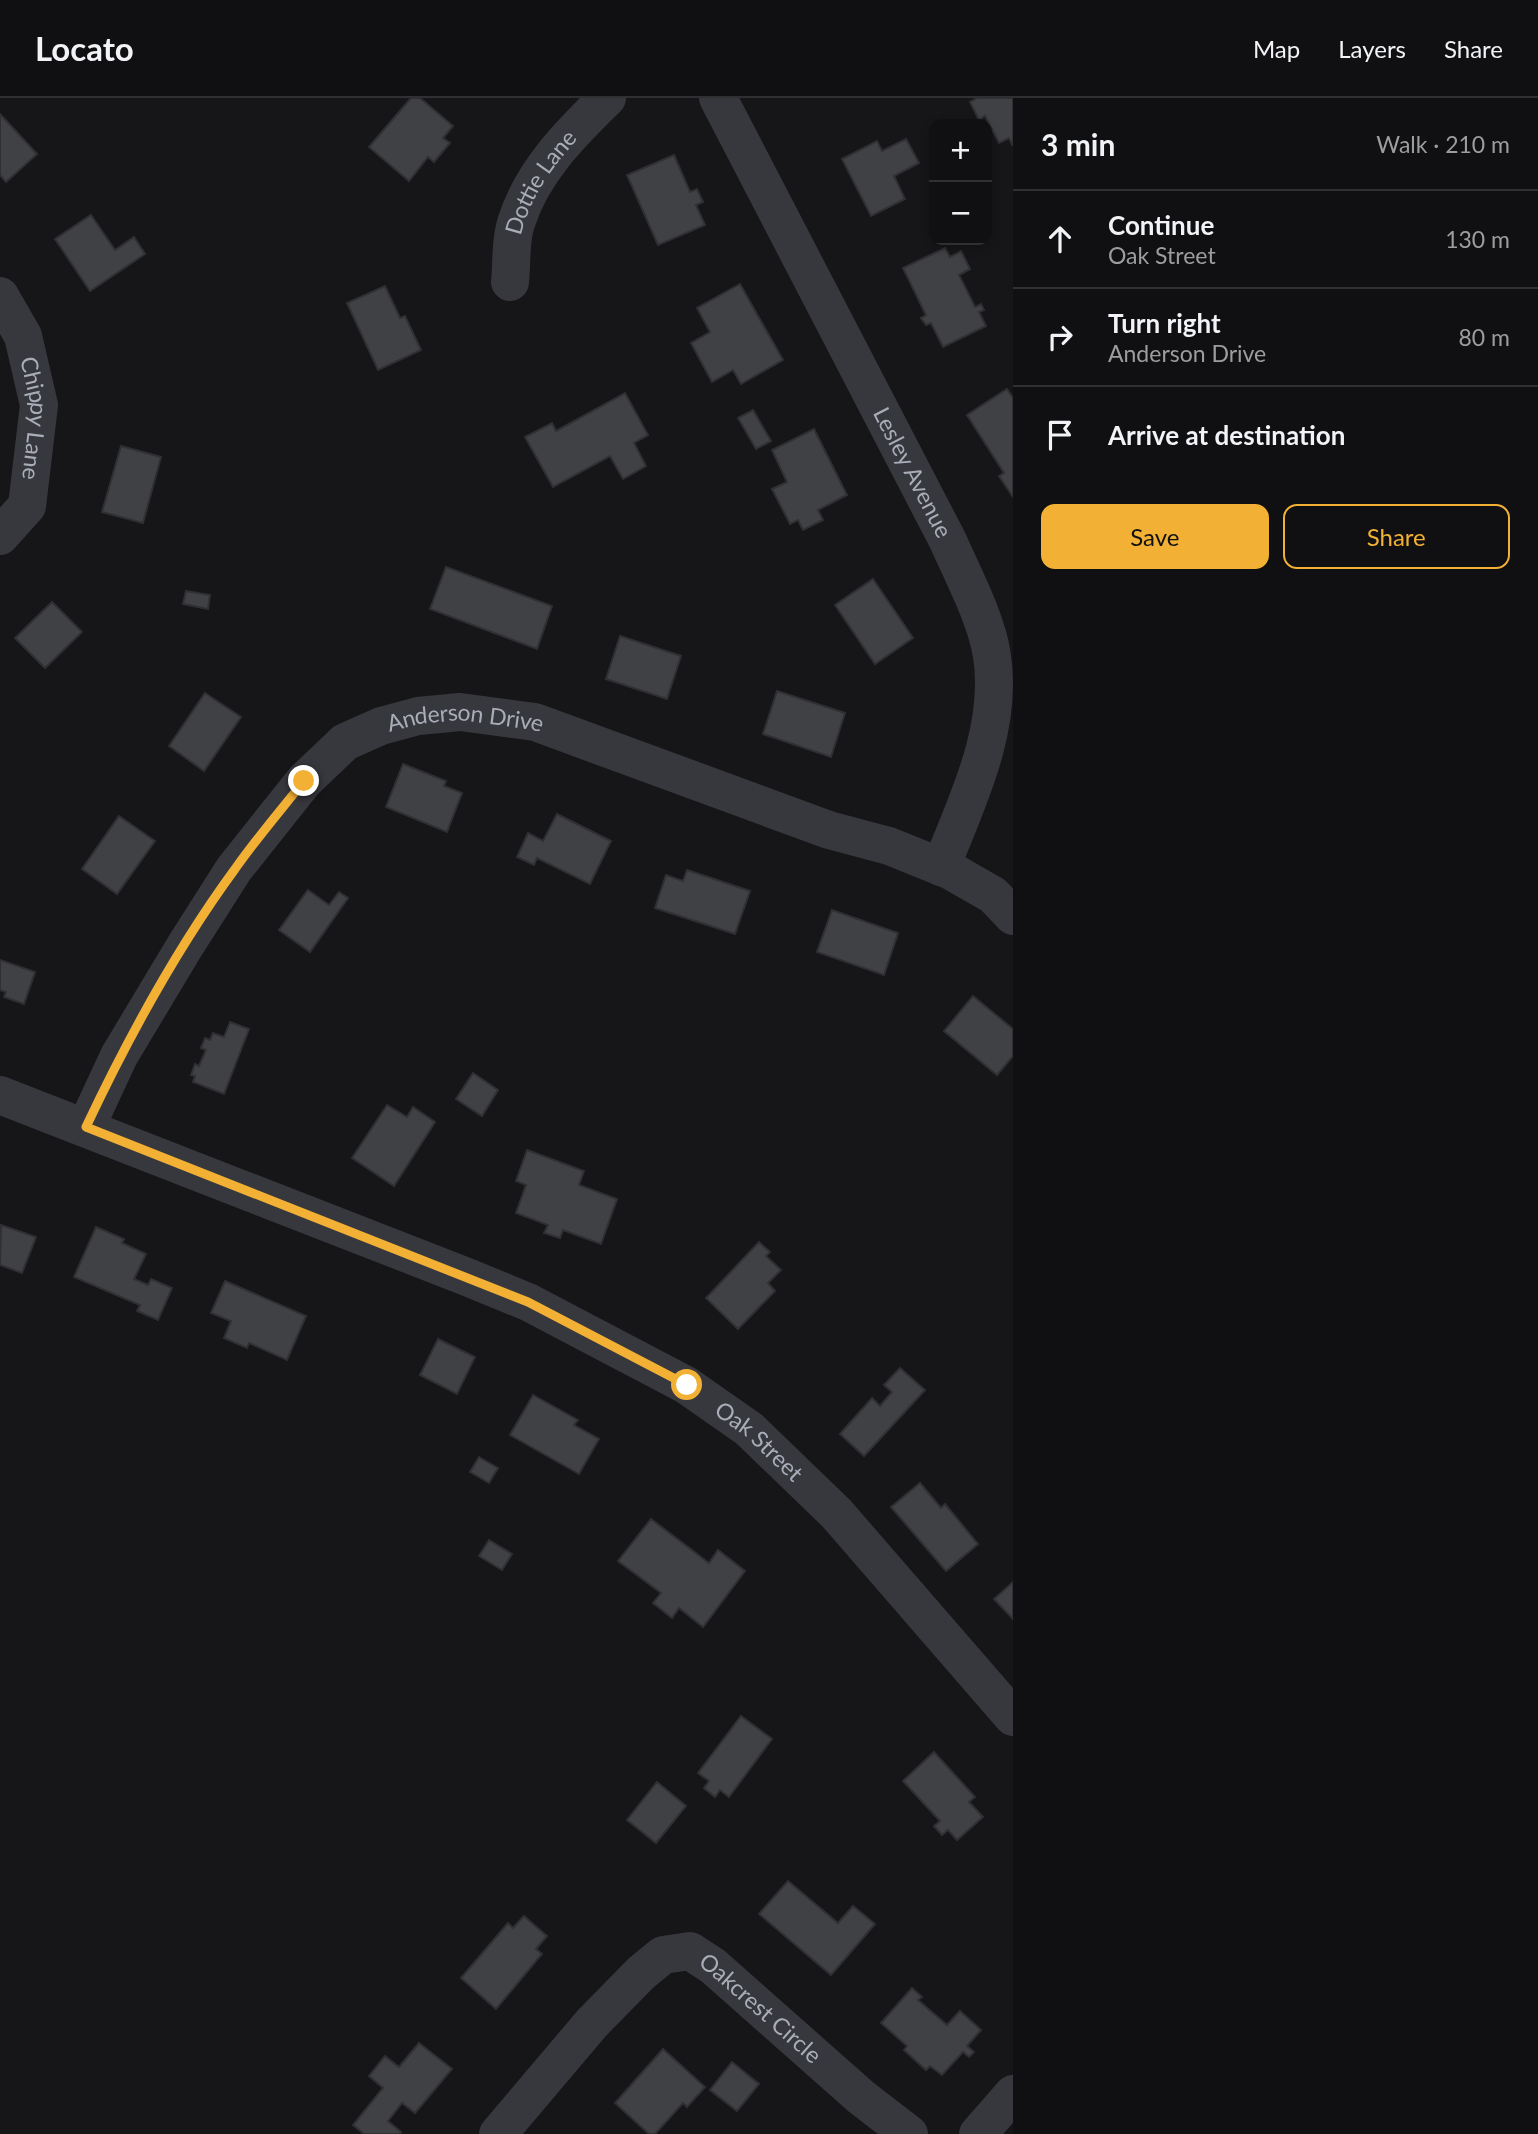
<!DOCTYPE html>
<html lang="en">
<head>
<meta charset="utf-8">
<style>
	:root { --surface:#101012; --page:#19191b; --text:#f1f3f6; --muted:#9c9d9f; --line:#303032; --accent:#f2b134 }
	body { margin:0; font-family:Lato,sans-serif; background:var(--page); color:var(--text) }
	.controls { position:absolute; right:21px; top:21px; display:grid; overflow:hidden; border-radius:14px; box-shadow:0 4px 10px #0003 }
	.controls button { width:63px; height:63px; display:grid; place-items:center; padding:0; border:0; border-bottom:2px solid var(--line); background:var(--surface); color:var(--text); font:35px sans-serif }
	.stop { position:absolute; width:21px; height:21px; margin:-16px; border:5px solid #f2b134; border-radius:50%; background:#fff }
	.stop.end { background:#f2b134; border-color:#fff; box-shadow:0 2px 7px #0008 }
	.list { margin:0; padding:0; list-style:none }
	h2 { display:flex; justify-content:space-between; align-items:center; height:91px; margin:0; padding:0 28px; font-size:30px }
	h2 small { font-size:23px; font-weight:400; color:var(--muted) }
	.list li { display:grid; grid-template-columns:46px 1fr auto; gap:21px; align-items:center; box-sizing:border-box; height:98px; padding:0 28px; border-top:2px solid var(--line) }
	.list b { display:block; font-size:26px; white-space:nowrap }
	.list p { margin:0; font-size:23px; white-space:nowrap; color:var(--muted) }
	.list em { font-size:23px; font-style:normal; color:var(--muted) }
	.actions { display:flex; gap:14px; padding:21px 28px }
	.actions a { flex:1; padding:16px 0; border:2px solid var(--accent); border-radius:14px; text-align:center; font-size:24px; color:var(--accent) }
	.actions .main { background:var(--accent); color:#111 }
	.icon { flex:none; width:38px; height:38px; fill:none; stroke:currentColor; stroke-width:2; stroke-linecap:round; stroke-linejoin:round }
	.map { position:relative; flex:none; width:1013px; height:2036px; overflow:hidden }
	header { display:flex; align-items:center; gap:42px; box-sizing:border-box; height:98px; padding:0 35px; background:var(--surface); border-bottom:2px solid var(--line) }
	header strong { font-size:33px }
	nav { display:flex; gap:38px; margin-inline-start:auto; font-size:24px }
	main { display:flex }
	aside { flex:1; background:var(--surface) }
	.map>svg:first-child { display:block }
	.building { fill:#404145; stroke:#303034; stroke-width:2 }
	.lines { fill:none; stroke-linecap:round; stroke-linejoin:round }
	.minor { stroke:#37383d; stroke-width:38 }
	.route { stroke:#f2b134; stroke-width:9 }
	.labels { text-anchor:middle; stroke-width:5; stroke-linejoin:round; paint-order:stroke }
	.street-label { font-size:23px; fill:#a8adb8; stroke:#111113 }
</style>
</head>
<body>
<header>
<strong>Locato</strong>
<nav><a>Map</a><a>Layers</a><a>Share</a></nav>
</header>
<main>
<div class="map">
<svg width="1013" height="2036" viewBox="0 0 1013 2036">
	<rect width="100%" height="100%" fill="#161618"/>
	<g class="building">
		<polygon points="411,0 420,0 453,28 443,40 450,45 434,64 428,59 409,83 369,49"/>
		<polygon points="977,0 1013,0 1013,48 1009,40 999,45 985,18 979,22 970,4"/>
		<polygon points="0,16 37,56 6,84 0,77"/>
		<polygon points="906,41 919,65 894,78 905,101 871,118 842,61 877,43 882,53"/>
		<polygon points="674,57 690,94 697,91 703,104 696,107 705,127 658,147 627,77"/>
		<polygon points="91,117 115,152 134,139 145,156 90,193 55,141"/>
		<polygon points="945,150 950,159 961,153 970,171 959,177 975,209 981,206 984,212 979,214 986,228 943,249 931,225 926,227 921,220 926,217 903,170"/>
		<polygon points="740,186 783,262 741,286 733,272 712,284 691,245 710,234 697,210"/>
		<polygon points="385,188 400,220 405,218 421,252 378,272 347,205"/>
		<polygon points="1007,291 1013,300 1013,399 999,378 1004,375 967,317"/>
		<polygon points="625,295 648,337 634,345 646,368 623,381 610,358 553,389 525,339 552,325 556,333"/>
		<polygon points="753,312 771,343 756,351 738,320"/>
		<polygon points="814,331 847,397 818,412 823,422 803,432 798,422 790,426 772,391 787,384 772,352"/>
		<polygon points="121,348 161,359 143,425 102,414"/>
		<polygon points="446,469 552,508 537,551 430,511"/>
		<polygon points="873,481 913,540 875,566 835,507"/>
		<polygon points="186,493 210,497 208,511 183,506"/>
		<polygon points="52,504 82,534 45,570 15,540"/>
		<polygon points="620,538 681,558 667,601 606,581"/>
		<polygon points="777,593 845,615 831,659 763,636"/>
		<polygon points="205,595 241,619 204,673 169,648"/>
		<polygon points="403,666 446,683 444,688 462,695 447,734 386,709"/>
		<polygon points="557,716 611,743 590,786 537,760 534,767 517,759 528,735 543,743"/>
		<polygon points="119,718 155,743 117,796 82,771"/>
		<polygon points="687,772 750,793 735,836 655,810 666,777 683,783"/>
		<polygon points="308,792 329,807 339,794 348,800 310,854 279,832"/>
		<polygon points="832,812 898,835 884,877 817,854"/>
		<polygon points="0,862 35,874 24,906 4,899 6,894 0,892"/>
		<polygon points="973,898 1013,931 1013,958 997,977 944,933"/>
		<polygon points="230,924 249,931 224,996 193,984 195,978 191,977 195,966 199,968 206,952 201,950 205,940 210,942 213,935 224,939"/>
		<polygon points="473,975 498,992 482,1018 456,1001"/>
		<polygon points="387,1007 407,1019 413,1009 435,1024 394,1088 352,1060"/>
		<polygon points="527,1052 584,1073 579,1087 617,1101 601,1146 563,1132 560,1140 544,1135 548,1127 516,1115 526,1087 516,1083"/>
		<polygon points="1,1127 36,1139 22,1175 0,1167"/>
		<polygon points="96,1129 124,1141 122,1145 146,1156 134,1181 148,1187 151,1181 172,1190 158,1222 137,1213 140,1207 74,1179"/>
		<polygon points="759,1144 770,1154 766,1158 781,1172 768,1185 775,1193 738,1231 706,1200"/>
		<polygon points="225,1183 306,1218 287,1262 249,1245 247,1250 224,1240 231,1223 211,1215"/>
		<polygon points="438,1241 475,1259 457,1296 420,1277"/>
		<polygon points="900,1270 925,1292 864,1358 840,1336 872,1300 880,1308 892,1294 884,1287"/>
		<polygon points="533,1297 578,1322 574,1327 599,1341 579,1376 510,1337"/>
		<polygon points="479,1359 498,1370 489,1385 470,1374"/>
		<polygon points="920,1385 941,1410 945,1406 978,1446 946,1473 891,1409"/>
		<polygon points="651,1421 709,1465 718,1452 745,1473 703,1529 679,1510 672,1520 653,1505 661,1495 618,1463"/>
		<polygon points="489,1442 512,1456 502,1472 479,1458"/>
		<polygon points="1013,1484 1013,1521 994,1501"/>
		<polygon points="741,1618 772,1641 729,1699 720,1692 715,1699 704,1690 709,1683 698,1675"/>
		<polygon points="934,1654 975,1699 969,1704 983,1719 957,1742 948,1732 942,1737 934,1728 940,1723 903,1683"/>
		<polygon points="657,1684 686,1708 656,1745 627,1722"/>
		<polygon points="788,1783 838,1825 853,1808 875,1826 831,1877 759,1816"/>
		<polygon points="524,1818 547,1838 536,1851 542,1856 496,1911 461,1880 508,1825 513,1830"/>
		<polygon points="912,1890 922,1899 918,1902 947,1927 960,1913 981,1932 967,1948 974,1954 969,1959 963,1954 942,1977 930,1968 926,1972 904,1952 907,1948 881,1925"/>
		<polygon points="419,1945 452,1971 415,2015 402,2005 388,2023 401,2034 400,2036 364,2036 353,2027 383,1990 369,1978 385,1958 399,1969"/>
		<polygon points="663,1951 705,1989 687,2009 683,2005 655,2036 649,2036 615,2005"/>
		<polygon points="732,1964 759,1986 737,2013 710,1992"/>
	</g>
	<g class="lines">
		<g class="minor">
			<path id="s1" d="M718 0 948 443C963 477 987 522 992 558 1003 632 967 703 941 769"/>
			<path id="s2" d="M510 184C512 166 510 143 516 125 532 74 569 37 607 0"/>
			<path id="s3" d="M0 198 23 238 39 307 27 408 0 438"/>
			<path id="s4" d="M0 997 467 1179 528 1204 686 1287 749 1331 837 1416 1013 1619"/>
			<path id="s5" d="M86 1029 119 958 185 848 234 771 304 683 345 644 381 628 418 618 460 614 535 624 829 732 889 748 951 773 993 797 1013 818"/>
			<path id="s6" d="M498 2036 592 1925 641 1875 663 1857 690 1853 713 1868 861 1999 909 2036"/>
			<polyline points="978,2036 1013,1996"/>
		</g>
	</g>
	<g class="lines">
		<path class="route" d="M304 683C281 712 256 741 235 771 177 850 128 940 86 1029L528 1204 687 1287"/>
	</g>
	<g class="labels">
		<g class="street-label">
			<text dy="8" stroke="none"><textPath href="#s2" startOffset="107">Dottie Lane</textPath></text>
			<text dy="8" stroke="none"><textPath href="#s3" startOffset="130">Chippy Lane</textPath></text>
			<text dy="8" stroke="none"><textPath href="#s1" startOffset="422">Lesley Avenue</textPath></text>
			<text dy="8" stroke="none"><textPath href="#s5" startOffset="592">Anderson Drive</textPath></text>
			<text dy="8" stroke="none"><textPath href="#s4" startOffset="838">Oak Street</textPath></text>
			<text dy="8" stroke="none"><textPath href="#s6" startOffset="362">Oakcrest Circle</textPath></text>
		</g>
	</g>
</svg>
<div class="controls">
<button>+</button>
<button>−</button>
</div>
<div class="stop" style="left:687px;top:1287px"></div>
<div class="stop end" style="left:304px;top:683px"></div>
</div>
<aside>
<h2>3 min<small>Walk · 210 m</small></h2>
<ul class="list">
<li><svg class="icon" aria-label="ahead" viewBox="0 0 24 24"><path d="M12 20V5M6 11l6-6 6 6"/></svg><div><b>Continue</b><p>Oak Street</p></div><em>130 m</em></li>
<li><svg class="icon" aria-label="right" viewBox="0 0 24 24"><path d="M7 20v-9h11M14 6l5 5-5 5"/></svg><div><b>Turn right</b><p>Anderson Drive</p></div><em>80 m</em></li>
<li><svg class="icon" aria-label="arrive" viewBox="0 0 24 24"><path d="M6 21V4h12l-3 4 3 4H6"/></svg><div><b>Arrive at destination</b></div></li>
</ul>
<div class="actions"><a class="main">Save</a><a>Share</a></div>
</aside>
</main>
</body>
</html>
